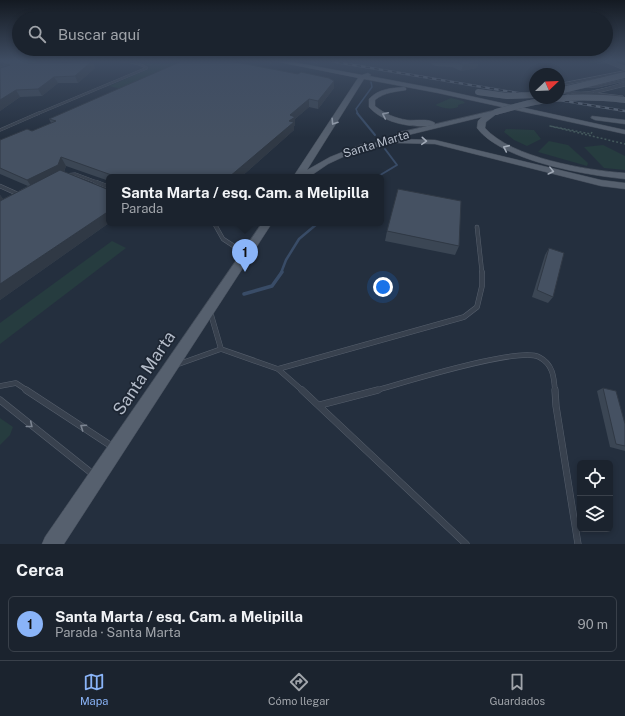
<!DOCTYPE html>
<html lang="es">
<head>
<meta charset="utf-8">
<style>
	:root { --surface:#1b232e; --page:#242b36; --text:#f1f3f6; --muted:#a0a4aa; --line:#39404a; --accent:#8ab4f8 }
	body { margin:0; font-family:"Public Sans",sans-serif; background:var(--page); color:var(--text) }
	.controls { position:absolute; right:12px; bottom:12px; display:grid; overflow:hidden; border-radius:6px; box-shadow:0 2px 6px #0003 }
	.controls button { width:36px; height:36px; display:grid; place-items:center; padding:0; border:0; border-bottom:1px solid var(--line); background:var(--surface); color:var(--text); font:20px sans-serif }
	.compass { position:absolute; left:529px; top:68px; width:36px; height:36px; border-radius:50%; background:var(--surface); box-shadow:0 2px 6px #0003; rotate:67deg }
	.you { position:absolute; left:383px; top:287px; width:14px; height:14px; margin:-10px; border:3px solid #fff; border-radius:50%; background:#1a73e8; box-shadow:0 0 0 6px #1a73e833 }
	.badge { display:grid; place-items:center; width:26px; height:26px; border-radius:50%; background:var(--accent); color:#111; font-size:13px; font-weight:700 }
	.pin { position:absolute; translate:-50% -33px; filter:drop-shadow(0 1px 2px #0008) }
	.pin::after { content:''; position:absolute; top:21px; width:14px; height:12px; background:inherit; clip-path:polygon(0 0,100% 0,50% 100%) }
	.popup { position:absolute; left:106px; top:174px; width:278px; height:52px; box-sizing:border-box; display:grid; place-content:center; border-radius:6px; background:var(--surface); filter:drop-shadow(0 1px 3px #0005); font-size:13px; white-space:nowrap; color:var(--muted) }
	.popup b { font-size:15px; color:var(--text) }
	.popup::after { content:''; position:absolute; left:50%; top:100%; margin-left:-8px; border:8px solid transparent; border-top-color:var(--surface) }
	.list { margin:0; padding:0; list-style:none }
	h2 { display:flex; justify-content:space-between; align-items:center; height:52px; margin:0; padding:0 16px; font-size:17px }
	h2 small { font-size:13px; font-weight:400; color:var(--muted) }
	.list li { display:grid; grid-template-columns:26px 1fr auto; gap:12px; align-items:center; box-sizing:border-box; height:56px; margin:0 8px 8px; padding:0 8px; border:1px solid var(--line); border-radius:6px }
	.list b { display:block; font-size:15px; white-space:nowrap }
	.list p { margin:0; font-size:13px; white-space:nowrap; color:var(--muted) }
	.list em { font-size:13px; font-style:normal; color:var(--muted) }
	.icon { flex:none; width:22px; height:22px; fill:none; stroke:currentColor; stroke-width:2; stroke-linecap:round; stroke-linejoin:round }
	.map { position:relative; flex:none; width:625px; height:544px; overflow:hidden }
	.search { position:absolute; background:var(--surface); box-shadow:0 2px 6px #0003; left:12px; right:12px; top:12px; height:44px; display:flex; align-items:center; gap:10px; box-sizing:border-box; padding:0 14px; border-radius:22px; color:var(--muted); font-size:15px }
	.sheet { height:116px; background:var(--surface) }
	nav { display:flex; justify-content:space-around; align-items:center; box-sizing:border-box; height:56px; border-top:1px solid var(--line); background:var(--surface); font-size:11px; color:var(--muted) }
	nav a { display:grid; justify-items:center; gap:2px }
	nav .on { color:var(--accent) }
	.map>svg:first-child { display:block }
	.green { fill:#263c3f }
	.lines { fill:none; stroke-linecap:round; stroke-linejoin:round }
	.stream-far3 { stroke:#394c67; stroke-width:1.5 }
	.stream-far2 { stroke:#394c67; stroke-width:2 }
	.stream-far1 { stroke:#394c67; stroke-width:2.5 }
	.stream { stroke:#394c67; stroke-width:3.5 }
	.service-far4-casing { stroke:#565f6c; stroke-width:2.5 }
	.service-far3-casing { stroke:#565f6c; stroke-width:3 }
	.service-far2-casing { stroke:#565f6c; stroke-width:4.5 }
	.service-far1-casing { stroke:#565f6c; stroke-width:5.5 }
	.service-casing { stroke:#565f6c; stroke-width:7 }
	.minor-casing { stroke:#565f6c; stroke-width:1 }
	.secondary-casing { stroke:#565f6c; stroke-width:1 }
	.primary-casing { stroke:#414a57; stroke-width:1 }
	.path-far1 { stroke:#44595c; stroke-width:1; stroke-dasharray:1.5 1.5; stroke-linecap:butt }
	.path { stroke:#44595c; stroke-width:1.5; stroke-dasharray:2 2; stroke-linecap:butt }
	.service-far4 { stroke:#38414e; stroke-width:2 }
	.service-far3 { stroke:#38414e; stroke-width:2.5 }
	.service-far2 { stroke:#38414e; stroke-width:3.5 }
	.service-far1 { stroke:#38414e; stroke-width:4.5 }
	.service { stroke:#38414e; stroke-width:6 }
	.minor { fill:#38414e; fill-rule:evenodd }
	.secondary { fill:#465061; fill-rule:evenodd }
	.primary { fill:#56606e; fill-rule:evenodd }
	.rail-casing { stroke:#5a6575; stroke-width:2.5 }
	.rail { stroke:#1d2633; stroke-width:1.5; stroke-dasharray:4.5; stroke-linecap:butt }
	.primary-bridge-casing { stroke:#414a57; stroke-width:6; stroke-linecap:butt }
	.primary-bridge { stroke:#56606e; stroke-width:6 }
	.wall { fill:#3b4654 }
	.shaded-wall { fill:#303945 }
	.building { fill:#455162; stroke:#303945 }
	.oneway { stroke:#a1aab7 }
	.oneway2 { stroke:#7c8592 }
	.labels { text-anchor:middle; stroke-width:3.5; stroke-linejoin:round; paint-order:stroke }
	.far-street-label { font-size:12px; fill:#b4bcc9; stroke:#1d2633 }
	.near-street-label { font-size:17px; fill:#b4bcc9; stroke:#1d2633 }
</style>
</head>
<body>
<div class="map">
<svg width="625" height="544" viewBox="0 0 625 544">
	<rect width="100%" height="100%" fill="#242f3e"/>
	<g class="green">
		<polygon points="116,61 183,61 121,89 109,86 149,69 150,66 138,62"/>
		<path d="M451 98 463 101 465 103 458 105V107C450 110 442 108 435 105Z"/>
		<polygon points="506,129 534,130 541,139 527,146 514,140 504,132"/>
		<polygon points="549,141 568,145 588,163 587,166 538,152"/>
		<polygon points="603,145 625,156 625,170 604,168 584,147"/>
		<polygon points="112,241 126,248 0,344 0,323"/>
		<polygon points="0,418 13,427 10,435 0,445"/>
	</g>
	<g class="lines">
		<g class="stream-far3">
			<polyline points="307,61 317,63"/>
			<polyline points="358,114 356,109 372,87 371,82"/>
		</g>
		<g class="stream-far2">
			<polyline points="357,113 375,135"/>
			<polyline points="377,177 397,165 385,149"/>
		</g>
		<polyline class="stream-far1" points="281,273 286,260 299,239 318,223"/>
		<polyline class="stream" points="244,294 272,286 282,272"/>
		<g class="service-far4-casing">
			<g id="service-far4">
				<polyline points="0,68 8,66"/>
				<path d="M573 86H563L560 88C580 99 605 89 625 83"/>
				<polyline points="582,87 599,86 625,80"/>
				<path d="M37 114 147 68C132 58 110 62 92 61"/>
			</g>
		</g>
		<g class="service-far3-casing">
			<g id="service-far3">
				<polyline points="0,130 39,113"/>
				<polyline points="64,175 75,174 99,183"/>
			</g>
		</g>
		<g class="service-far2-casing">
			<g id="service-far2">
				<polyline points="96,182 109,187"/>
				<polyline points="0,186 20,195"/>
				<polyline points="214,223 223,239 246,254"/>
				<polyline points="477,227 482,273"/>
			</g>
		</g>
		<g class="service-far1-casing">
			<g id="service-far1">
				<polyline points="210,311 221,349"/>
				<polyline points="176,365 221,349 278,369 464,317 477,307 482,286 482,272"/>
				<polyline points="278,369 303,391"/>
				<polyline points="0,386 16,383 28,391"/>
				<path d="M374 391C402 383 519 346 539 357 553 364 554 377 555 391"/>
			</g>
		</g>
		<g class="service-casing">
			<g id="service">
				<polyline points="26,390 113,447"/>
				<polyline points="302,390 466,544"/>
				<polyline points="555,390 556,406 578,544"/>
				<polyline points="0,400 94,475"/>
				<polyline points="320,405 378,390"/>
			</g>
		</g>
		<g class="minor-casing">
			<g id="minor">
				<polygon points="625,71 625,73 559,86 559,84"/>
				<polygon points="625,84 625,86 597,93 623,96 623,98 621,98 601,95 574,96 559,92 559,90 574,94 594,93 594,91"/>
			</g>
		</g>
		<g class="secondary-casing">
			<polygon id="secondary" points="603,61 611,61 625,66 625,70"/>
		</g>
		<g class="primary-casing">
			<g id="primary">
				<polygon points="274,61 287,61 362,75 368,73 371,75 369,76 438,89 625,130 625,134 438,93 364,79 307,170 330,157 365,143 368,144 398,139 435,140 601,180 625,183 625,189 601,186 435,144 398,143 358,150 328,164 309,177 293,177 358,78"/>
				<path d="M404 87 406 88V90C395 92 385 92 375 100V106C385 114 395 118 407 120 415 121 429 118 435 123L434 125C413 129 383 123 369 107V99C378 89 391 88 404 87Z"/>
				<path d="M496 110 499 112 486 122 485 128C512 158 586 170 625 173V179C585 175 502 161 477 128L478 121 482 117 400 137 396 135 397 133Z"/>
				<polygon points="592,116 625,120 625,124 595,120 591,118"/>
				<polygon points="262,223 272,223 64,544 42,544 45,537"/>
			</g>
		</g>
		<polyline class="path-far1" points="264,61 271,63"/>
		<polyline class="path" points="592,132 591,134 550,126 625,144"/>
		<use href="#service-far4" class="service-far4"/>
		<use href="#service-far3" class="service-far3"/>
		<use href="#service-far2" class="service-far2"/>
		<use href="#service-far1" class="service-far1"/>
		<use href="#service" class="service"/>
		<use href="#minor" class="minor"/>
		<use href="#secondary" class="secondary"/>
		<use href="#primary" class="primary"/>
		<g class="rail-casing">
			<g id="rail">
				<polyline points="330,61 535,96"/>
				<polyline points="547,98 625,111"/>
			</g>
		</g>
		<use href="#rail" class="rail"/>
		<g class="primary-bridge-casing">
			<g id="primary-bridge">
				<polyline points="559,91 625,75"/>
				<polyline points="478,92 507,96 535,95"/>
				<path d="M496 112C511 108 526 103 541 101 569 96 597 97 625 100"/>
			</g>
		</g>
		<use href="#primary-bridge" class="primary-bridge"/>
	</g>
	<g class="wall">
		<polygon points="0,61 92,61 95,68 78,83 58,83 42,96 20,97 0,111 0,68 4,67"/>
		<polygon points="427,61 477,61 477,68 461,71 452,67 435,66"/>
		<polygon points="334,81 334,88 318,109 309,107 295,119 295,125 294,126 294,130 241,177 109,177 109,181 66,166 64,172 109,223 0,300 0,195 3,199 28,186 0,174 0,140 32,131 51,123 49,119"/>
		<polygon points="387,231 459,246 455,255 385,241"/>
		<polygon points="549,248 553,297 548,303 532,297 545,255"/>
		<polygon points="603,388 625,424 625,451 610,447 597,391"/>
	</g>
	<g class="shaded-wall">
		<polygon points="0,61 15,61 1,63 3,66 0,66"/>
		<polygon points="92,61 95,68 78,83 75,76"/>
		<polygon points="479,62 477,68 461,71 463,65"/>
		<polygon points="54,77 58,83 42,96 38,89"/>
		<polygon points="334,81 334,88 318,109 318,101"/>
		<polygon points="16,90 20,97 0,111 0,100"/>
		<polygon points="309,99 309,107 295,119 295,125 294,126 294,130 241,177 229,177 290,115"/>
		<polygon points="61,157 66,166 63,174 33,189 27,180"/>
		<polygon points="0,195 7,204 0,208"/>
		<polygon points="109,211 109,223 0,300 0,284"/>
	</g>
	<g class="building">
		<polygon points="5,61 66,62 92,61 75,76 54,77 38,89 16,90 0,100 0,68 10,65 1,63"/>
		<polygon points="182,61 230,61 298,74 301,72 329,78 334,81 318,101 309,99 290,115 295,117 289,121 294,122 229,177 133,177 131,176 130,177 117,177 61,157 58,165 27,180 0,168 0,140 27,129 32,131 56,121 49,119"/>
		<polygon points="456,61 477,61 479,62 463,65"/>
		<polygon points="60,170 109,190 109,211 0,284 0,201"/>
		<polygon points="398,189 461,201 459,246 387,231"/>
		<polygon points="549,248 564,253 553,297 537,290"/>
		<polygon points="603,388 616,391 625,424 625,446 616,444"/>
	</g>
	<defs><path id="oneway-chevron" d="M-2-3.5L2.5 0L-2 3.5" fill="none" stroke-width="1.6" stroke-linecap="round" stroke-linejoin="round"/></defs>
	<g class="oneway">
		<use href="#oneway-chevron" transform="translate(385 115) rotate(-154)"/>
		<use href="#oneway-chevron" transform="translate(334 122) rotate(123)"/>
		<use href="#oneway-chevron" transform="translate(424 141) rotate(4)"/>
		<use href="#oneway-chevron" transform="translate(506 148) rotate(-156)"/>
		<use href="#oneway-chevron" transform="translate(551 171) rotate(14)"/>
	</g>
	<g class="oneway2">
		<use href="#oneway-chevron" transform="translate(30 425) rotate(39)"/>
		<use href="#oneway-chevron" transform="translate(83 427) rotate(-146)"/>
	</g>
	<linearGradient id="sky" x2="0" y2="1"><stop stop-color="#141a22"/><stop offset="0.44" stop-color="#3f4d63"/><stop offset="1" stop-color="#3f4d63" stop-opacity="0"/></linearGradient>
	<rect width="625" height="138" fill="url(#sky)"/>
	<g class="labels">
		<g class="far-street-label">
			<text transform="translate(376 144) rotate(-17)" y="4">Santa Marta</text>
		</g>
		<g class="near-street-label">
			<text transform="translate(144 373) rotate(-56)" y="6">Santa Marta</text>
		</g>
	</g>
</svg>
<div class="controls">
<button><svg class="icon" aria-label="locate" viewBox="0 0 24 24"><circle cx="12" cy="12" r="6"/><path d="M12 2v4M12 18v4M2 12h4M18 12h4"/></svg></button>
<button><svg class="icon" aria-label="layers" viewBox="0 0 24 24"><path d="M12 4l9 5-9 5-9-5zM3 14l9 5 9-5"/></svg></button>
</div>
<svg class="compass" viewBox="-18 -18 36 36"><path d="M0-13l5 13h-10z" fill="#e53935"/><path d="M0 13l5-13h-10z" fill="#a0a4aa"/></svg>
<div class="you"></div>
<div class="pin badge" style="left:245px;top:272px">1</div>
<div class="popup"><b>Santa Marta / esq. Cam. a Melipilla</b>Parada</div>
<div class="search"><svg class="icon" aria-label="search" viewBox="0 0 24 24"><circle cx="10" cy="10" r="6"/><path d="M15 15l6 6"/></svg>Buscar aquí</div>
</div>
<section class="sheet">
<h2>Cerca<small></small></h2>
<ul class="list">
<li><span class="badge">1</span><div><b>Santa Marta / esq. Cam. a Melipilla</b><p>Parada · Santa Marta</p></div><em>90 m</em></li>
</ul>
</section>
<nav>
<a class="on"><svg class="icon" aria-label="map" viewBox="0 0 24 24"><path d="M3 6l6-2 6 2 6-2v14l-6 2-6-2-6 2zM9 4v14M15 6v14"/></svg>Mapa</a>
<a><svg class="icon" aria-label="directions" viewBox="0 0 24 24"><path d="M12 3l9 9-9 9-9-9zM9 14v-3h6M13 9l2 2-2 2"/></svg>Cómo llegar</a>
<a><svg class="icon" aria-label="saved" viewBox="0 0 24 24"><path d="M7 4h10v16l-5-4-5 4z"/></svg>Guardados</a>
</nav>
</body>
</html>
